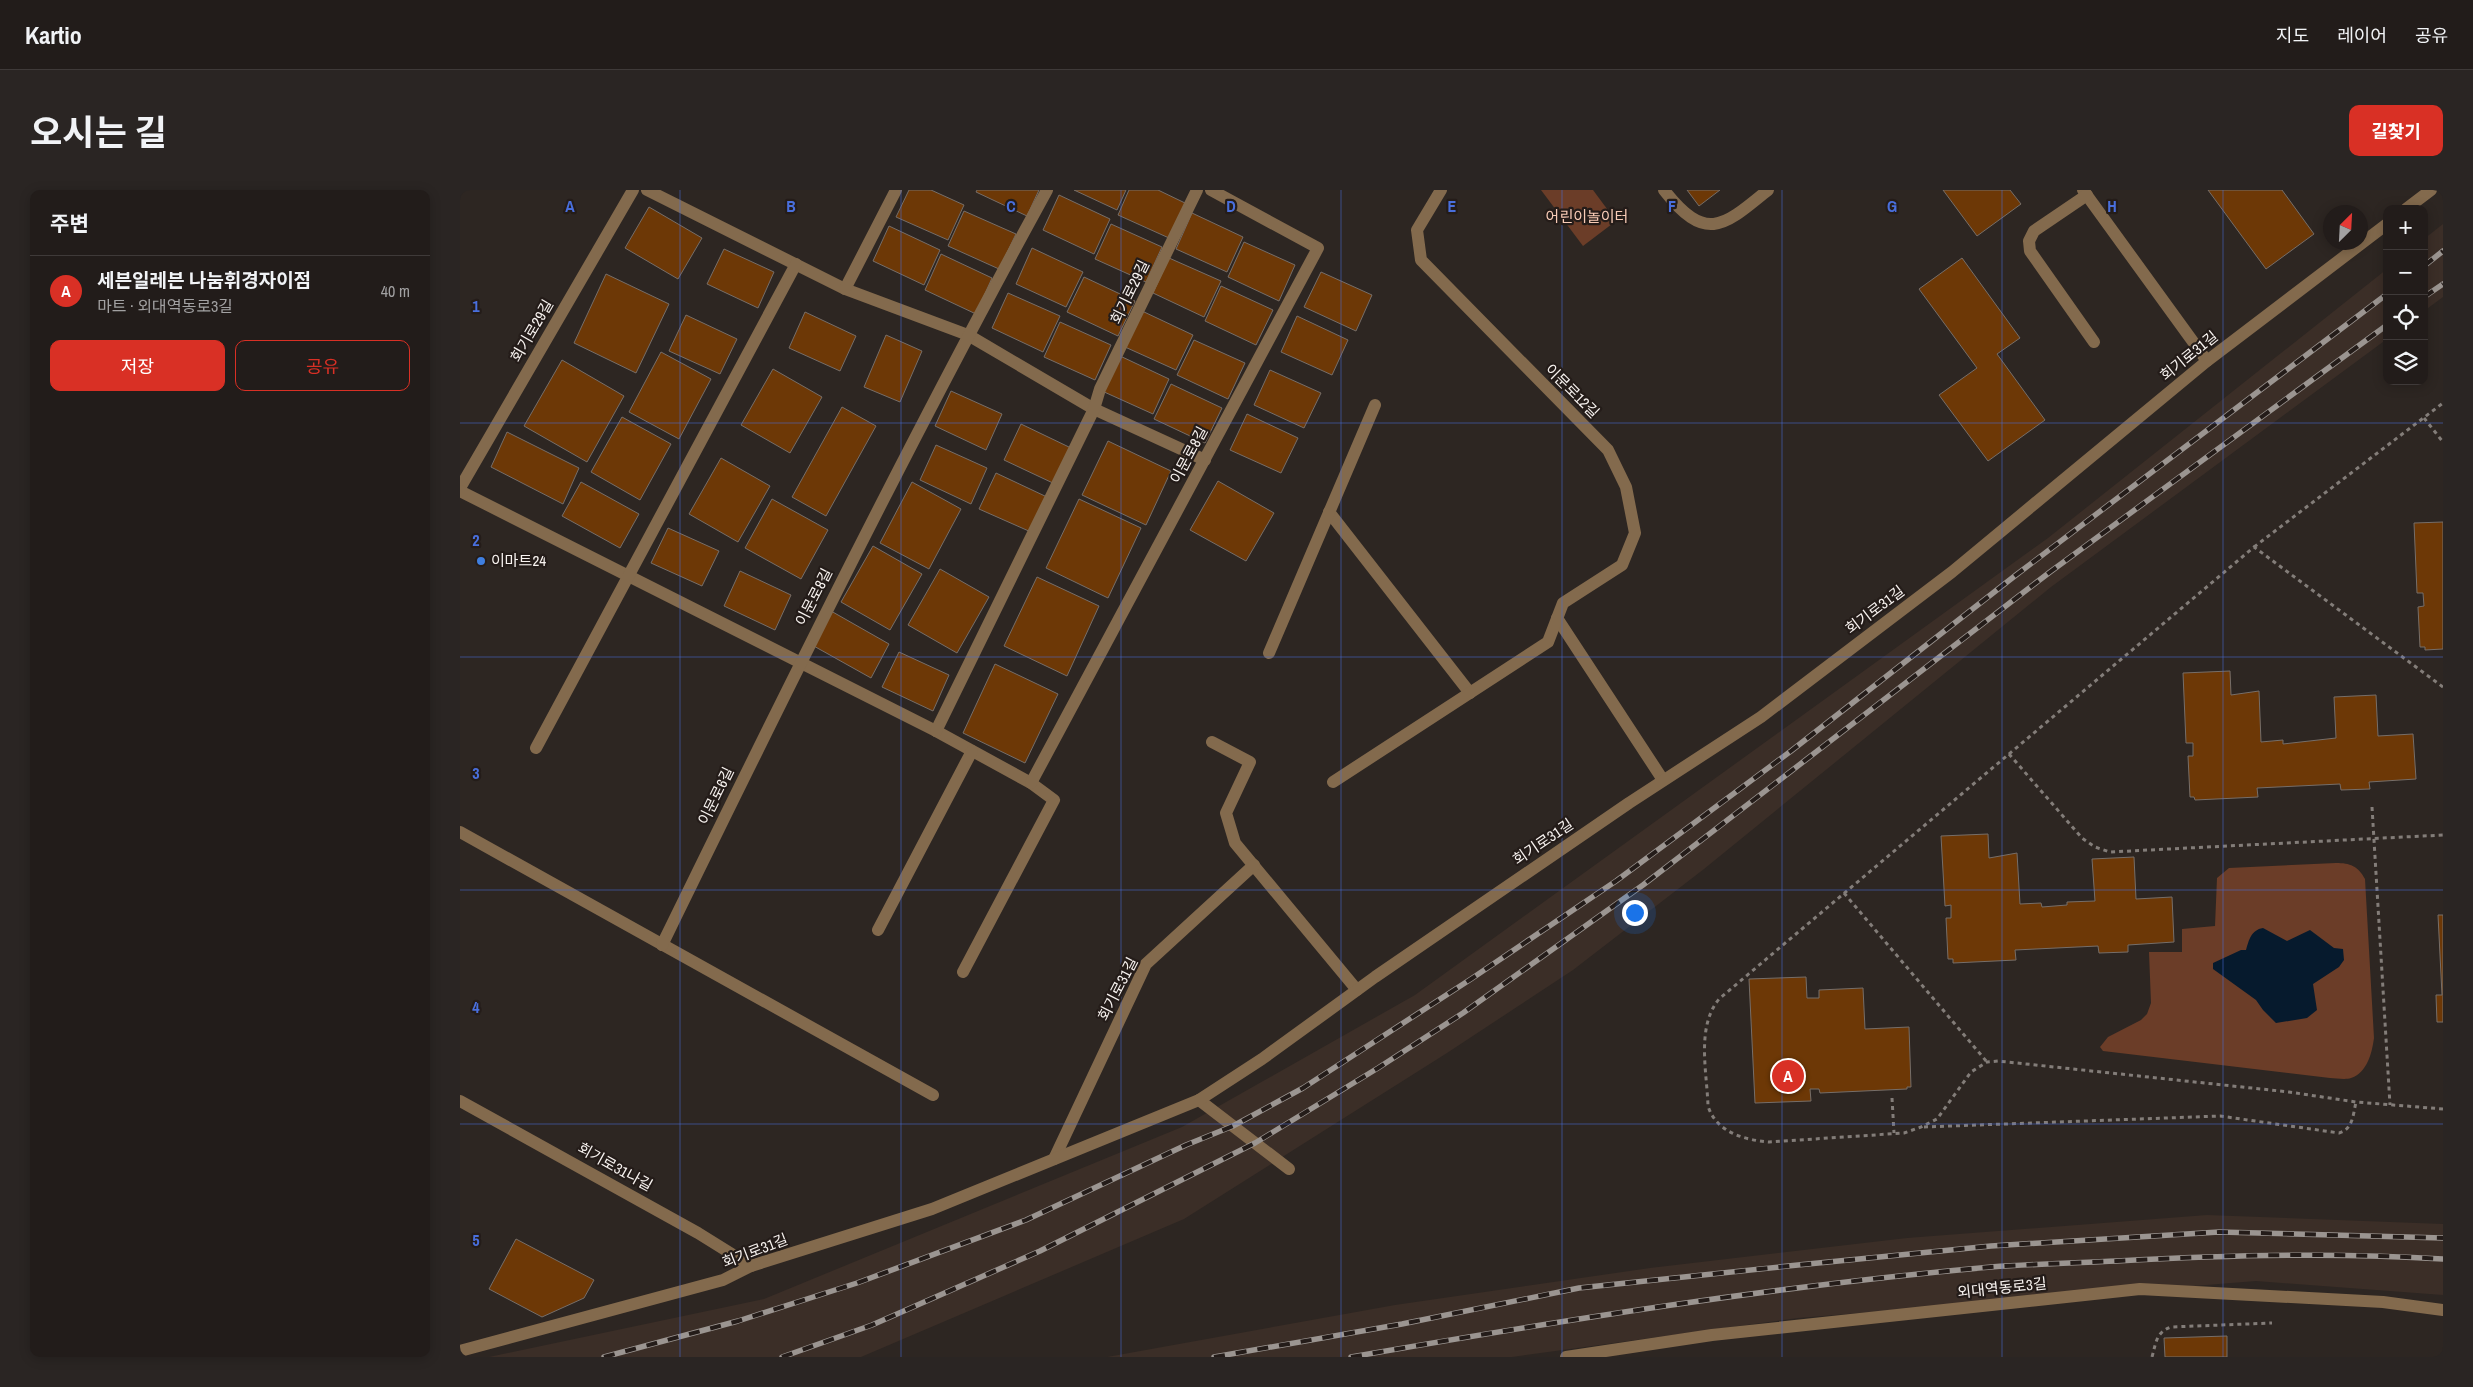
<!DOCTYPE html>
<html lang="ko">
<head>
<meta charset="utf-8">
<style>
	:root { --surface:#221c1a; --page:#2a2523; --text:#f1f3f6; --muted:#a2a1a2; --line:#3f3a39; --accent:#d93025 }
	body { margin:0; font-family:"Archivo Narrow","Noto Sans KR",sans-serif; background:var(--page); color:var(--text) }
	.controls { position:absolute; right:15px; top:15px; display:grid; overflow:hidden; border-radius:10px; box-shadow:0 2px 12px #0003 }
	.controls button { width:45px; height:45px; display:grid; place-items:center; padding:0; border:0; border-bottom:1px solid var(--line); background:var(--surface); color:var(--text); font:25px sans-serif }
	.compass { position:absolute; left:1863px; top:15px; width:45px; height:45px; border-radius:50%; background:var(--surface); box-shadow:0 2px 12px #0003; rotate:24deg }
	.you { position:absolute; left:1174px; top:722px; width:18px; height:18px; margin:-12px; border:4px solid #fff; border-radius:50%; background:#1a73e8; box-shadow:0 0 0 8px #1a73e833 }
	.badge { display:grid; place-items:center; width:32px; height:32px; border-radius:50%; background:var(--accent); color:#fff; font-size:16px; font-weight:700 }
	.pin { position:absolute; translate:-50% -50%; border:2px solid #fff; box-shadow:0 1px 5px #0006 }
	.list { margin:0; padding:0; list-style:none }
	h2 { display:flex; justify-content:space-between; align-items:center; height:65px; margin:0; padding:0 20px; font-size:21px }
	h2 small { font-size:16px; font-weight:400; color:var(--muted) }
	.list li { display:grid; grid-template-columns:32px 1fr auto; gap:15px; align-items:center; box-sizing:border-box; height:70px; padding:0 20px; border-top:1px solid var(--line) }
	.list b { display:block; font-size:19px; white-space:nowrap }
	.list p { margin:0; font-size:16px; white-space:nowrap; color:var(--muted) }
	.list em { font-size:16px; font-style:normal; color:var(--muted) }
	.actions { display:flex; gap:10px; padding:15px 20px }
	.actions a { flex:1; padding:11px 0; border:1px solid var(--accent); border-radius:10px; text-align:center; font-size:18px; color:var(--accent) }
	.actions .main { background:var(--accent); color:#fff }
	.icon { flex:none; width:28px; height:28px; fill:none; stroke:currentColor; stroke-width:2; stroke-linecap:round; stroke-linejoin:round }
	.map { position:relative; flex:none; width:1983px; height:1167px; overflow:hidden; border-radius:10px }
	header { display:flex; align-items:center; gap:30px; box-sizing:border-box; height:70px; padding:0 25px; background:var(--surface); border-bottom:1px solid var(--line) }
	header strong { font-size:24px }
	nav { display:flex; gap:28px; margin-inline-start:auto; font-size:18px }
	.intro { display:flex; align-items:center; justify-content:space-between; box-sizing:border-box; height:120px; padding:0 30px }
	h1 { margin:0; font-size:35px }
	.button { padding:12px 22px; border-radius:10px; background:var(--accent); color:#fff; font-size:18px; font-weight:700 }
	main { display:flex; gap:30px; padding:0 30px }
	aside { flex:1; background:var(--surface); border-radius:10px; box-shadow:0 2px 12px #0003 }
	.map>svg:first-child { display:block }
	.built { fill:#3b2e27 }
	.green { fill:#6b3d28 }
	.water { fill:#061a2d }
	.building { fill:#6d3806; stroke:#766e69 }
	.lines { fill:none; stroke-linecap:round; stroke-linejoin:round }
	.path { stroke:#837d79; stroke-width:3; stroke-dasharray:4 4; stroke-linecap:butt }
	.minor { stroke:#836a4d; stroke-width:12 }
	.rail-casing { stroke:#9b9591; stroke-width:5.5 }
	.rail { stroke:#241c19; stroke-width:4; stroke-dasharray:11; stroke-linecap:butt }
	.grid { fill:none; stroke:#496fdd; stroke-width:1; stroke-opacity:0.55 }
	.shop-dot { fill:#3f7fe0; stroke:#241c19; stroke-width:2 }
	.labels { text-anchor:middle; stroke-width:4.5; stroke-linejoin:round; paint-order:stroke }
	.park-label { font-size:15px; fill:#f9ccb7; stroke:#241c19 }
	.street-label { font-size:15px; fill:#f8f3f0; stroke:#241c19 }
	.poi-label { font-size:15px; fill:#f8f3f0; stroke:#241c19; text-anchor:start }
	.grid-label { font-size:16px; text-anchor:middle; font-weight:bold; fill:#496fdd; stroke:#241c19; stroke-width:4.5; stroke-linejoin:round; paint-order:stroke }
</style>
</head>
<body>
<header>
<strong>Kartio</strong>
<nav><a>지도</a><a>레이어</a><a>공유</a></nav>
</header>
<div class="intro"><h1>오시는 길</h1><a class="button">길찾기</a></div>
<main>
<aside>
<h2>주변<small></small></h2>
<ul class="list">
<li><span class="badge">A</span><div><b>세븐일레븐 나눔휘경자이점</b><p>마트 · 외대역동로3길</p></div><em>40 m</em></li>
</ul>
<div class="actions"><a class="main">저장</a><a>공유</a></div>
</aside>
<div class="map">
<svg width="1983" height="1167" viewBox="0 0 1983 1167">
	<rect width="100%" height="100%" fill="#2d2622"/>
	<g class="built">
		<polygon points="1983,34 1983,107 1964,121 1964,49"/>
		<polygon points="1927,79 1927,149 1591,397 1244,679 1113,780 987,863 724,1029 401,1167 29,1167 304,1109 722,937 955,805 1588,348"/>
		<polygon points="1747,1025 1983,1034 1983,1105 1796,1091 1338,1128 1052,1167 647,1167 935,1115 1190,1078 1447,1048"/>
	</g>
	<g class="green">
		<polygon points="1081,0 1133,0 1156,31 1123,56"/>
		<path d="M1876 673C1890 673 1898 676 1905 689L1914 848C1912 863 1907 883 1891 888 1885 890 1876 888 1870 888L1643 861 1640 857 1648 847 1681 830 1687 824 1691 813 1689 762H1722V739L1755 736 1757 688 1769 678Z"/>
	</g>
	<path class="water" d="M1803 738 1827 751 1850 740 1874 758 1883 759 1884 770 1879 777 1853 794 1857 820 1847 828 1816 833 1803 820 1796 810 1753 779V773L1781 760H1786C1789 750 1791 740 1803 738Z"/>
	<g class="building">
		<polygon points="449,0 471,0 504,15 488,50 436,27"/>
		<polygon points="517,0 579,0 567,26 516,2"/>
		<polygon points="614,0 666,0 657,20"/>
		<polygon points="669,0 698,0 725,13 709,48 658,25"/>
		<polygon points="1227,0 1260,0 1239,16"/>
		<polygon points="1483,0 1550,0 1561,14 1517,46"/>
		<polygon points="1748,0 1822,0 1854,44 1806,79"/>
		<polygon points="599,5 650,29 634,64 583,40"/>
		<polygon points="189,17 242,48 218,89 165,58"/>
		<polygon points="504,21 556,44 539,79 488,56"/>
		<polygon points="732,23 783,47 767,82 716,59"/>
		<polygon points="651,34 702,57 686,92 635,69"/>
		<polygon points="429,36 480,60 464,95 413,71"/>
		<polygon points="784,52 835,75 819,111 768,87"/>
		<polygon points="572,58 623,82 606,117 556,94"/>
		<polygon points="264,59 314,82 298,118 247,94"/>
		<polygon points="481,64 532,88 516,124 465,100"/>
		<polygon points="709,68 761,91 744,127 693,103"/>
		<polygon points="1502,68 1560,148 1537,164 1585,230 1528,271 1479,205 1517,178 1459,99"/>
		<polygon points="861,82 912,105 896,141 844,117"/>
		<polygon points="146,84 209,114 176,183 114,153"/>
		<polygon points="624,87 675,111 658,146 607,122"/>
		<polygon points="761,96 813,120 796,155 745,131"/>
		<polygon points="548,103 600,126 583,162 532,138"/>
		<polygon points="682,121 733,145 716,180 665,157"/>
		<polygon points="345,122 396,146 380,181 329,158"/>
		<polygon points="226,125 277,149 260,184 209,161"/>
		<polygon points="837,126 888,150 872,185 821,162"/>
		<polygon points="600,132 651,155 635,190 584,167"/>
		<polygon points="426,145 462,161 440,212 404,197"/>
		<polygon points="734,150 785,173 768,209 717,185"/>
		<polygon points="201,162 251,189 219,249 169,222"/>
		<polygon points="658,165 709,189 693,224 642,201"/>
		<polygon points="102,170 164,206 127,272 64,236"/>
		<polygon points="313,179 362,207 330,263 281,235"/>
		<polygon points="810,180 861,203 844,238 794,215"/>
		<polygon points="711,194 762,218 745,253 694,229"/>
		<polygon points="491,201 542,224 526,260 475,236"/>
		<polygon points="382,217 416,236 366,326 332,307"/>
		<polygon points="787,224 838,248 821,283 770,260"/>
		<polygon points="162,227 211,254 180,310 131,282"/>
		<polygon points="561,234 611,258 595,294 544,270"/>
		<polygon points="47,242 119,278 103,314 31,277"/>
		<polygon points="648,251 711,281 686,335 622,305"/>
		<polygon points="476,255 527,278 511,314 460,290"/>
		<polygon points="261,268 310,296 278,352 229,324"/>
		<polygon points="536,283 587,307 571,342 519,319"/>
		<polygon points="758,291 814,323 786,371 730,340"/>
		<polygon points="121,292 179,324 160,358 102,326"/>
		<polygon points="452,292 501,319 469,379 420,353"/>
		<polygon points="312,309 368,340 341,389 285,358"/>
		<polygon points="619,309 681,338 648,408 586,378"/>
		<polygon points="1983,332 1983,459 1965,460 1965,457 1960,457 1958,417 1964,416 1963,403 1957,403 1954,333"/>
		<polygon points="208,338 259,361 242,396 191,373"/>
		<polygon points="413,356 462,384 430,440 381,412"/>
		<polygon points="480,379 529,407 497,463 448,435"/>
		<polygon points="280,381 331,405 315,440 264,416"/>
		<polygon points="577,387 639,416 607,486 544,456"/>
		<polygon points="371,421 429,454 411,488 352,455"/>
		<polygon points="439,462 489,485 473,521 422,497"/>
		<polygon points="535,474 598,504 565,573 503,543"/>
		<polygon points="1770,481 1771,505 1799,501 1801,552 1823,550 1823,554 1876,548 1874,507 1916,505 1918,546 1953,544 1956,589 1909,592 1910,599 1881,600 1880,594 1797,598 1798,607 1735,610 1734,607 1730,607 1728,566 1733,566 1733,553 1726,553 1723,483"/>
		<polygon points="1528,644 1529,668 1557,663 1560,714 1581,713 1582,717 1607,715 1607,712 1635,711 1632,669 1674,667 1676,709 1712,707 1714,752 1668,755 1668,762 1639,763 1638,756 1555,760 1556,770 1493,773 1493,769 1488,769 1486,728 1491,728 1491,715 1485,716 1481,646"/>
		<polygon points="1978,725 1983,725 1983,832 1977,832 1976,805 1982,805"/>
		<polygon points="1346,787 1347,808 1359,808 1359,800 1403,798 1405,839 1449,837 1451,897 1447,897 1447,899 1360,903 1359,899 1350,899 1351,911 1295,913 1289,789"/>
		<polygon points="56,1049 134,1090 124,1108 82,1127 29,1099"/>
		<polygon points="1767,1146 1767,1167 1705,1167 1704,1148"/>
	</g>
	<g class="lines">
		<g class="path">
			<polyline points="1964,228 1983,252"/>
			<polyline points="1794,357 1983,213"/>
			<path d="M1983 497 1794 357 1259 809C1236 837 1247 882 1248 916 1256 942 1284 950 1309 952L1444 943 1461 937 1477 929 1511 882 1527 872 1538 871 1829 902 1896 912 1983 919"/>
			<polyline points="1549,564 1622,648 1635,657 1650,662 1983,645"/>
			<polyline points="1912,617 1930,915"/>
			<polyline points="1384,703 1527,872"/>
			<polyline points="1432,908 1434,943"/>
			<path d="M1464 937 1760 926 1879 943C1893 939 1893 925 1896 912"/>
			<path d="M1692 1167C1696 1153 1696 1142 1711 1137L1812 1133"/>
		</g>
		<g class="minor">
			<polyline points="187,0 385,99 508,145 634,219 745,270"/>
			<path d="M1204 0C1246 54 1264 36 1308 0"/>
			<polyline points="1623,0 1747,171"/>
			<polyline points="1627,5 1574,41 1569,51 1570,61 1634,152"/>
			<polyline points="1946,19 1971,0"/>
			<polyline points="385,99 436,0"/>
			<polyline points="0,298 173,0"/>
			<polyline points="0,301 476,541 571,593 594,610 503,782"/>
			<polyline points="869,322 1010,503"/>
			<polyline points="1097,428 1203,590"/>
			<polyline points="809,463 915,215"/>
			<polyline points="476,541 634,219 640,199 737,0"/>
			<polyline points="752,552 790,572 766,623 775,653 897,800"/>
			<polyline points="76,558 336,74"/>
			<polyline points="873,592 1088,452 1103,413 1162,375 1175,343 1166,297 1148,260 961,70 957,40 981,0"/>
			<polyline points="571,593 858,58 751,0"/>
			<polyline points="0,642 473,905"/>
			<polyline points="418,740 512,561"/>
			<path d="M202 755C326 501 451 248 587 0"/>
			<polyline points="739,910 829,979"/>
			<polyline points="0,911 238,1043 291,1076"/>
			<polyline points="594,969 686,774 794,675"/>
			<polyline points="0,1161 263,1090 291,1076 472,1019 739,910 802,869 915,787 1169,613 1301,527 1492,382 1747,171 1927,34"/>
			<polyline points="1106,1167 1252,1145 1680,1099 1923,1112 1983,1120"/>
		</g>
		<g class="rail-casing">
			<g id="rail">
				<polyline points="1964,76 1983,61"/>
				<polyline points="1964,107 1983,94"/>
				<polyline points="144,1167 278,1131 397,1093 566,1030 726,955 773,936 843,898 1011,789 1156,691 1331,561 1556,385 1927,104"/>
				<polyline points="322,1167 412,1135 580,1061 795,953 918,878 1003,823 1183,695 1590,382 1927,135"/>
				<polyline points="754,1167 942,1134 1119,1098 1338,1075 1531,1056 1759,1042 1983,1048"/>
				<path d="M891 1167C1103 1130 1316 1096 1531 1077 1573 1074 1615 1073 1657 1071 1766 1065 1875 1062 1983 1069"/>
			</g>
		</g>
		<use href="#rail" class="rail"/>
	</g>
	<path class="grid" d="M220 0V1167M441 0V1167M661 0V1167M881 0V1167M1102 0V1167M1322 0V1167M1542 0V1167M1763 0V1167M0 233H1983M0 467H1983M0 700H1983M0 934H1983"/>
	<circle class="shop-dot" cx="21" cy="371" r="5"/>
	<g class="labels">
		<g class="park-label">
			<text x="1127" y="32">어린이놀이터</text>
		</g>
		<g class="street-label">
			<text transform="translate(670 102) rotate(-64)" y="5">회기로29길</text>
			<text transform="translate(72 141) rotate(-60)" y="5">회기로29길</text>
			<text transform="translate(1729 166) rotate(-39)" y="5">회기로31길</text>
			<text transform="translate(1112 201) rotate(45)" y="5">이문로12길</text>
			<text transform="translate(729 265) rotate(-62)" y="5">이문로8길</text>
			<text transform="translate(354 407) rotate(-63)" y="5">이문로8길</text>
			<text transform="translate(1415 420) rotate(-37)" y="5">회기로31길</text>
			<text transform="translate(256 606) rotate(-64)" y="5">이문로6길</text>
			<text transform="translate(1083 652) rotate(-34)" y="5">회기로31길</text>
			<text transform="translate(658 799) rotate(-63)" y="5">회기로31길</text>
			<text transform="translate(155 977) rotate(29)" y="5">회기로31나길</text>
			<text transform="translate(295 1061) rotate(-21)" y="5">회기로31길</text>
			<text transform="translate(1542 1098) rotate(-6)" y="5">외대역동로3길</text>
		</g>
		<g class="poi-label">
			<text x="31" y="376">이마트24</text>
		</g>
	</g>
	<g class="grid-label">
		<text x="110" y="22">A</text>
		<text x="331" y="22">B</text>
		<text x="551" y="22">C</text>
		<text x="771" y="22">D</text>
		<text x="992" y="22">E</text>
		<text x="1212" y="22">F</text>
		<text x="1432" y="22">G</text>
		<text x="1652" y="22">H</text>
		<text x="16" y="122">1</text>
		<text x="16" y="356">2</text>
		<text x="16" y="589">3</text>
		<text x="16" y="823">4</text>
		<text x="16" y="1056">5</text>
	</g>
</svg>
<div class="controls">
<button>+</button>
<button>−</button>
<button><svg class="icon" aria-label="locate" viewBox="0 0 24 24"><circle cx="12" cy="12" r="6"/><path d="M12 2v4M12 18v4M2 12h4M18 12h4"/></svg></button>
<button><svg class="icon" aria-label="layers" viewBox="0 0 24 24"><path d="M12 4l9 5-9 5-9-5zM3 14l9 5 9-5"/></svg></button>
</div>
<svg class="compass" viewBox="-18 -18 36 36"><path d="M0-13l5 13h-10z" fill="#e53935"/><path d="M0 13l5-13h-10z" fill="#a2a1a2"/></svg>
<div class="you"></div>
<div class="pin badge" style="left:1328px;top:886px">A</div>
</div>
</main>
</body>
</html>
